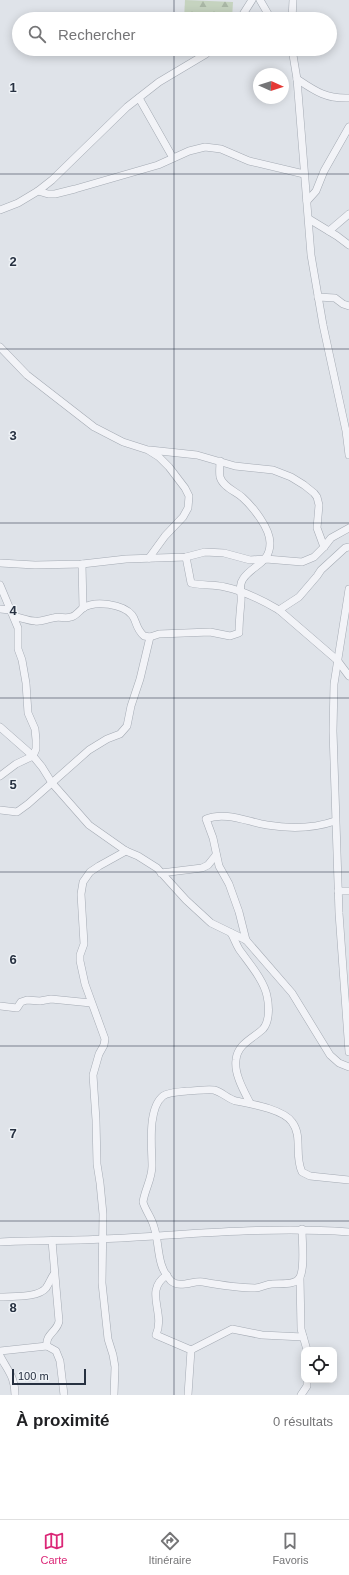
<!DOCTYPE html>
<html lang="fr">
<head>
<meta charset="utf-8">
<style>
	:root { --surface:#fff; --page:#f2f2f2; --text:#202124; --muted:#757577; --line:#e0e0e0; --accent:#db2777 }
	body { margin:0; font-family:Arial,sans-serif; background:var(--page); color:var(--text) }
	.controls { position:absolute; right:12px; bottom:12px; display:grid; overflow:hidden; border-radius:8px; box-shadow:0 2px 10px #0003 }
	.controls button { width:36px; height:36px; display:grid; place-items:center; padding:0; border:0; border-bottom:1px solid var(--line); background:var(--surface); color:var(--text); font:20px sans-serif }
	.compass { position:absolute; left:253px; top:68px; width:36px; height:36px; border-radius:50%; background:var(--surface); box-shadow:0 2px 10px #0003; rotate:93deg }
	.scale { position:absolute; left:12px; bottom:10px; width:74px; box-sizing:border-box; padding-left:4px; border:2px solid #273141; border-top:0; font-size:11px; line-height:14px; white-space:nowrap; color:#273141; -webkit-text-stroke:3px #eef2f6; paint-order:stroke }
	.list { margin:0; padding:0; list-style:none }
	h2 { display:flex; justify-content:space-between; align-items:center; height:52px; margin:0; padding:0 16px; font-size:17px }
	h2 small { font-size:13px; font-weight:400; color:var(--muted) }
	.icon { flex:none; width:22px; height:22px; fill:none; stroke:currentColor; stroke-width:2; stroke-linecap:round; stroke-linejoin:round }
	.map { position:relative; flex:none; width:349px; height:1395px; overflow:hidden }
	.search { position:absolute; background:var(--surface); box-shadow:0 2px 10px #0003; left:12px; right:12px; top:12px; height:44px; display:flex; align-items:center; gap:10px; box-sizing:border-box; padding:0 14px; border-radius:22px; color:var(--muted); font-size:15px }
	.sheet { height:124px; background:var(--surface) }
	nav { display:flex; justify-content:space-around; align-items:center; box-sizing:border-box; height:56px; border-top:1px solid var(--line); background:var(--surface); font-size:11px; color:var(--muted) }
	nav a { display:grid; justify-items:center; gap:2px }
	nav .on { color:var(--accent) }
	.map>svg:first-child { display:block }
	.forest { fill:url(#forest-firs) }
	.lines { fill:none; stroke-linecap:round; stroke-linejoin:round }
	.minor-casing { stroke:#a4aab3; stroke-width:8 }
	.minor { stroke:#f2f3f7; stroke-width:7 }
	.grid { fill:none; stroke:#273141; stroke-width:1; stroke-opacity:0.55 }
	.grid-label { font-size:13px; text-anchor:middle; font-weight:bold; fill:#273141; stroke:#eef2f6; stroke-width:3; stroke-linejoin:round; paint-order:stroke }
</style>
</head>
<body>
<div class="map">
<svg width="349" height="1395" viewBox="0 0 349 1395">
	<defs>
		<pattern id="forest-firs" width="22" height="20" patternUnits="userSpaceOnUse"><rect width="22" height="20" fill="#c5d3bf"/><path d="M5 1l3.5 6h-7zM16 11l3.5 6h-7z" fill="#a9b6a5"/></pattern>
	</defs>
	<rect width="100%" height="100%" fill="#dfe3e9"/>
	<polygon class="forest" points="185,0 233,2 232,19 184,19"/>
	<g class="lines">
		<g class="minor-casing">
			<g id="minor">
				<polyline points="260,0 271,19"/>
				<polyline points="240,19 252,0"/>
				<polyline points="292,19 293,0"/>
				<polyline points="292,49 297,79 311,255 323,325 346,431 349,455"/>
				<path d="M297 79C315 91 326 99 349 98"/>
				<polyline points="139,98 173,158"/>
				<polyline points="38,191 48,194 55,194 75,189 158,165 189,151 205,147 221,149 249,161 304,174"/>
				<polyline points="307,201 316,191 324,171 349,127"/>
				<polyline points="0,210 18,203 38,191 52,180 127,107 159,82 206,54 211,49"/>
				<polyline points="309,219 337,236 349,245"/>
				<polyline points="329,231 349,214"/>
				<polyline points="318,297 335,298 343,304 349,306"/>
				<polyline points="0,347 27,375 94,427 123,442 148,450 159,457 169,467 185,488 189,496 188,508 183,517 165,536 149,558"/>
				<polyline points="150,450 197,455 235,466 273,470 291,477 304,485 314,493 317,497 319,505 317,528 324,547"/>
				<path d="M186 557 191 583C202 586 213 584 225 587 244 591 262 600 279 610L337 660 349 676"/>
				<polyline points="0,563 35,565 82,564 126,559 186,557 205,552 224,553 250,560 266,559 302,562 314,557 324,547 331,538 349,528"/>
				<polyline points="82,564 83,608"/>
				<polyline points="0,585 18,628 18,649 22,660 26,683 28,713 35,729 36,740 36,749 33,756 16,764 0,776"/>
				<polyline points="349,589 334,684 333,731 339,913 349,1052"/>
				<polyline points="0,609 10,610"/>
				<polyline points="279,610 299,597 317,576 321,570 345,548 349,547"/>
				<path d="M14 617C22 617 27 621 35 621 42 622 46 619 53 618 59 616 65 619 71 617 76 616 79 611 83 608 95 600 123 604 132 615 137 621 135 628 144 636L150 637 159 634 210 632 230 636 239 633C239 622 240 613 241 602 242 594 238 586 243 579 252 565 270 564 270 543 270 528 253 507 242 497 235 491 223 487 220 477 219 472 220 466 220 461"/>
				<polyline points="0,727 33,756 42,767 52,783 89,825 126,851 138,856 157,868 186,900 211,923 246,940 292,993 330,1055 339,1063 349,1067"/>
				<polyline points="0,810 17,812 28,804 89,750 107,739 120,734 127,726 131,706 140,679 150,637"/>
				<polyline points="161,873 202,868 208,865 216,855"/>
				<polyline points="338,891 349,891"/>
				<path d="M231 933C234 938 236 944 239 949 248 962 264 980 267 996 269 1005 270 1021 263 1029 254 1038 237 1044 236 1060 234 1074 244 1091 250 1103"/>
				<path d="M246 940 239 912 229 884 219 866 213 838 206 819C225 811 248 822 267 825 291 829 312 829 335 821"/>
				<polyline points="0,1006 17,1008 21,1002 27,1000 40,1001 51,999 91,1003"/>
				<path d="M302 1229C302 1241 305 1267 300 1277 296 1286 280 1283 272 1284 266 1284 261 1288 255 1288 237 1288 220 1285 203 1282 193 1280 181 1289 171 1281 156 1266 160 1244 154 1227 152 1218 145 1210 143 1202 145 1189 152 1179 152 1166 152 1148 147 1109 163 1096 169 1092 180 1092 187 1091 195 1091 206 1089 214 1090 222 1092 228 1099 236 1101 251 1104 283 1109 292 1122 303 1136 294 1156 302 1172L310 1176 349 1180"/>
				<path d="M52 1241 59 1321C58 1331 45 1334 47 1346L56 1351 60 1361 64 1395"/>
				<path d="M0 1242C34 1240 69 1241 103 1239 185 1235 267 1226 349 1232"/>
				<path d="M167 1275C143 1291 166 1312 156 1335L191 1350 188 1395"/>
				<polyline points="300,1278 301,1329 307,1350"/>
				<path d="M0 1297C13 1296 38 1298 46 1288 49 1284 51 1278 54 1274"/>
				<polyline points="191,1350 232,1329 262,1335 303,1337"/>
				<polyline points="0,1351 47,1346"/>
				<path d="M0 1356C8 1371 15 1377 15 1395"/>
				<polyline points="114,1395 115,1367 113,1355 108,1339 102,1283 103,1214 100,1183 97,1164 96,1120 93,1075 99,1054 104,1045 105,1039 85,984 80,961 80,955 84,944 81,894 83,882 90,872 99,866 126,851"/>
				<polyline points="301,1395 307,1386 307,1380"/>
			</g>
		</g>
		<use href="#minor" class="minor"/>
	</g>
	<path class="grid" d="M174 0V19M174 49V1395M0 174H349M0 349H349M0 523H349M0 698H349M0 872H349M0 1046H349M0 1221H349"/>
	<g class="grid-label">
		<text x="13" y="92">1</text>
		<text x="13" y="266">2</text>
		<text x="13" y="440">3</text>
		<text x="13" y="615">4</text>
		<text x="13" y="789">5</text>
		<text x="13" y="964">6</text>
		<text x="13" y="1138">7</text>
		<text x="13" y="1312">8</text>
	</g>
</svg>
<div class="controls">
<button><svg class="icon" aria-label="locate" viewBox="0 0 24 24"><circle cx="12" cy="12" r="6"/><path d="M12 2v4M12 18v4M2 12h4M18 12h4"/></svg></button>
</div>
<svg class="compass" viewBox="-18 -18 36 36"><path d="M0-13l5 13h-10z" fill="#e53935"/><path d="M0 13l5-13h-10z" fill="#757577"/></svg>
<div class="scale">100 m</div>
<div class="search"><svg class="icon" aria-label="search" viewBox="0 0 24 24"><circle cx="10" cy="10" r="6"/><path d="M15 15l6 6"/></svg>Rechercher</div>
</div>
<section class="sheet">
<h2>À proximité<small>0 résultats</small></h2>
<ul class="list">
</ul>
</section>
<nav>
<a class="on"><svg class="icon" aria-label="map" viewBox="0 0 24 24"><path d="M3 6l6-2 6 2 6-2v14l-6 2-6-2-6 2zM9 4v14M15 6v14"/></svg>Carte</a>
<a><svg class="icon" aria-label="directions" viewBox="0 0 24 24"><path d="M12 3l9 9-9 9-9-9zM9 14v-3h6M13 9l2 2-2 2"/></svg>Itinéraire</a>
<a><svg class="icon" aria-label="saved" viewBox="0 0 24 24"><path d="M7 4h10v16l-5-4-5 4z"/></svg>Favoris</a>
</nav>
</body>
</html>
